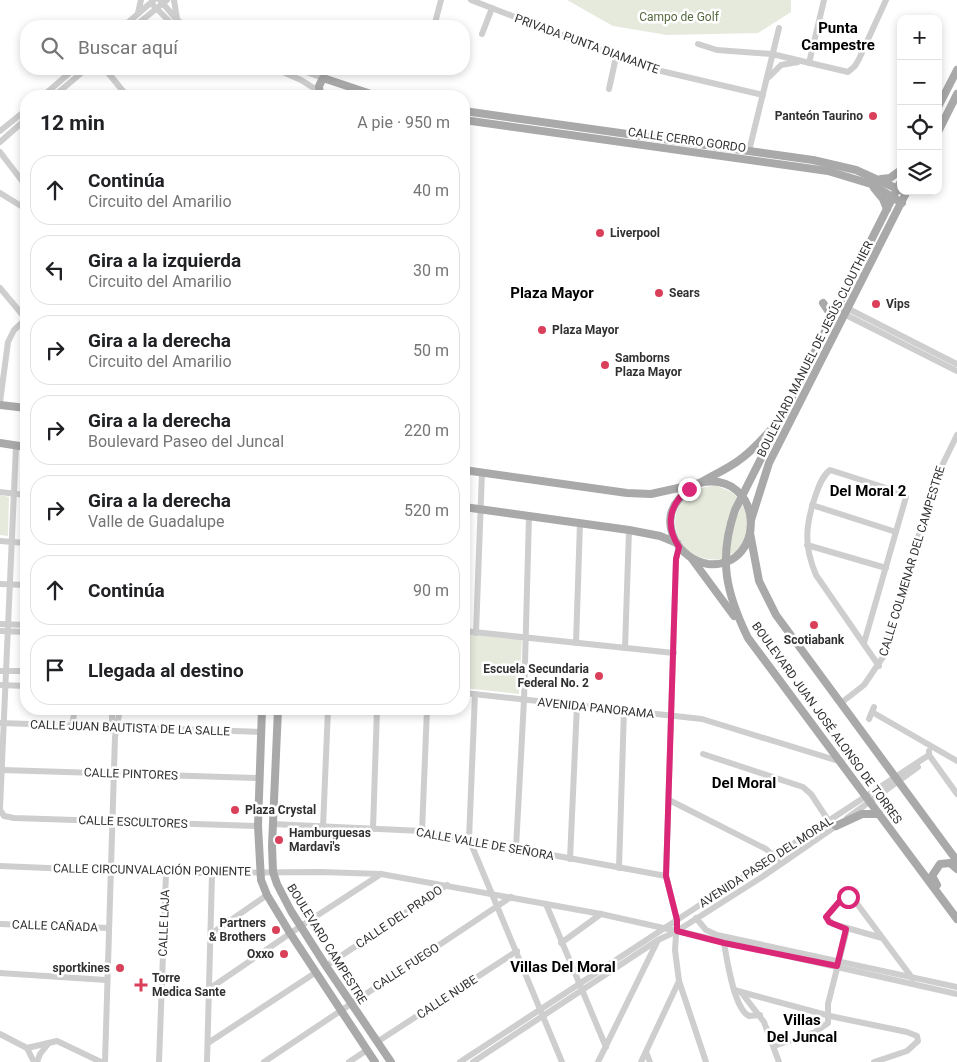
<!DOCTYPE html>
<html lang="es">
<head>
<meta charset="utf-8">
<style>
	:root { --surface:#fff; --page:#f2f2f2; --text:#202124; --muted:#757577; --line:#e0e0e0 }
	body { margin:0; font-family:Roboto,sans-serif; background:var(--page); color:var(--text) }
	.controls { position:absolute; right:15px; top:15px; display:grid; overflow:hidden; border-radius:10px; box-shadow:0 2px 8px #0003 }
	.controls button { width:45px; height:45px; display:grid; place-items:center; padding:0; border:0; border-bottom:1px solid var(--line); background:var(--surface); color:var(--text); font:25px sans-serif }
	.stop { position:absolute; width:15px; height:15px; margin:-11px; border:4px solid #db2777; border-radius:50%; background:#fff }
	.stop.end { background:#db2777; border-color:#fff; box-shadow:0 1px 5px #0008 }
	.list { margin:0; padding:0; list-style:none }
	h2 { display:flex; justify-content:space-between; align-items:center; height:65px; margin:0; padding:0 20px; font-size:21px }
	h2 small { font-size:16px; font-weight:400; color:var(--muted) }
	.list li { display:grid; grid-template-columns:32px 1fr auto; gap:15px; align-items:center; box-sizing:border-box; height:70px; margin:0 10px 10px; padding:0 10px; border:1px solid var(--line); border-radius:20px }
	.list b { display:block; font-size:19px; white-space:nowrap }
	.list p { margin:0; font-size:16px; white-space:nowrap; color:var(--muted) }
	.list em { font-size:16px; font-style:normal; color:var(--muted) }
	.icon { flex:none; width:28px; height:28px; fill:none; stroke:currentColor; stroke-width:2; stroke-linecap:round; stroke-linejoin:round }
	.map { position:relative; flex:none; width:957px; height:1062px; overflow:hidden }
	.search { position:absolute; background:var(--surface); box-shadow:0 2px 8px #0003; left:20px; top:20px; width:450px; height:55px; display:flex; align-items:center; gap:12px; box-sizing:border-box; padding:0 18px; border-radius:20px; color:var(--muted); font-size:19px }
	.panel { position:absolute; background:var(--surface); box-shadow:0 2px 8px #0003; left:20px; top:90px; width:450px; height:625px; border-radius:20px }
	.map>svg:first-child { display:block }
	.green { fill:#e5eadd }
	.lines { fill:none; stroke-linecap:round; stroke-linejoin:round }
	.minor { stroke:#cecece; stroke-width:6 }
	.major { stroke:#a9a9a9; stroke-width:8 }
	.route { stroke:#db2777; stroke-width:6 }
	.poi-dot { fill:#da4059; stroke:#fff; stroke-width:2 }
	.labels { text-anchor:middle; stroke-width:5; stroke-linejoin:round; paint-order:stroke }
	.park-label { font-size:12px; fill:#576a40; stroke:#fff }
	.street-label { font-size:12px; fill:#313131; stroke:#fff }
	.poi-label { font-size:12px; font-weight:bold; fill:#313131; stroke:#fff; text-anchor:start }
	.quarter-label { font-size:15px; font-weight:bold; fill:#000; stroke:#fff }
</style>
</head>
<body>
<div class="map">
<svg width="957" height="1062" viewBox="0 0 957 1062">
	<rect width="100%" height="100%" fill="#fff"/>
	<g class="green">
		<polygon points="567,0 791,0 791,12 758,33 667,35 613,26"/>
		<path d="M717 486 732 492 737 497 726 526 722 559C665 567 656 486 717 486Z"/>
		<polygon points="0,495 9,497 8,536 0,535"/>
		<path d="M742 504C753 520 749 548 729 555L733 527Z"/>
		<polygon points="464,631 522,639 519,694 464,688"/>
	</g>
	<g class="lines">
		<g class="minor">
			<polyline points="160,0 177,20 186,26"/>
			<polyline points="174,0 177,19"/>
			<polyline points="471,0 644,67 763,95"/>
			<polyline points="154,6 174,26"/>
			<polyline points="138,13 141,0"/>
			<polyline points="435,23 441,0"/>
			<polyline points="124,26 154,0"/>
			<polyline points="135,26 167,0"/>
			<polyline points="482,34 492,8"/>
			<polyline points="698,44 717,50 772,54 848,72 855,66 859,59 886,0"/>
			<polyline points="809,63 824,0"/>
			<polyline points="105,69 127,96"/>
			<polyline points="276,69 301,80 320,92"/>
			<polyline points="298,69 323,78"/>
			<polyline points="769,77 781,65 798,62"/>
			<polyline points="609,89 616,57"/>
			<polyline points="43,96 74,69"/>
			<polyline points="54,96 86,69"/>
			<polyline points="0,131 26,110"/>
			<polyline points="0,142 26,119"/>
			<polyline points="749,151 779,28"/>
			<polyline points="0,152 26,186"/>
			<polyline points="0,193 26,209"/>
			<polyline points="0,288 26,319"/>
			<polyline points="839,304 957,364"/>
			<polyline points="836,310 957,371"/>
			<polyline points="0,402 8,342 14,330 26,319"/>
			<polyline points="0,492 26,495"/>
			<polyline points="812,505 896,532"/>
			<polyline points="0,541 26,543"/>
			<polyline points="807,545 886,568"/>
			<polyline points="679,547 676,559 666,876 677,920 675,950 679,981 706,1062"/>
			<polyline points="0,584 26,585"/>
			<polyline points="0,624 26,625"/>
			<polyline points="0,631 26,632"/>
			<polyline points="464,631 674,653"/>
			<polyline points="476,633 482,472"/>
			<polyline points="576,643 580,523"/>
			<path d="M864 643 906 497 902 493 830 470C822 476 818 488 815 497 805 527 804 546 816 575L879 666"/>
			<polyline points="625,648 629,530"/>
			<polyline points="0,671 26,671"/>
			<polyline points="0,685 26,686"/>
			<polyline points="464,693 702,719 842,762"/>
			<polyline points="475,694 469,839 562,1062"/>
			<polyline points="841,703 864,685 883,657 935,480 957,435"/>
			<polyline points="112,709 112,731"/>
			<polyline points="872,712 957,761"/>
			<polyline points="869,719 874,707"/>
			<polyline points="0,723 261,732"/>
			<polyline points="72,725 75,709"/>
			<polyline points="929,751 929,755 957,794"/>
			<polyline points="703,754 803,787 811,794 830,823"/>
			<polyline points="2,770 259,778"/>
			<polyline points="669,800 766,849 778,859"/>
			<polyline points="0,808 16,445"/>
			<polyline points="0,810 4,816 14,818 258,826"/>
			<polyline points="847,818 918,767"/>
			<polyline points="272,824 422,831 666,876"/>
			<polyline points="323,827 328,709"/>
			<polyline points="373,829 377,709"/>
			<polyline points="422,831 427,709"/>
			<polyline points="516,848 524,700 529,516"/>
			<polyline points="570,859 577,705"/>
			<polyline points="0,866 166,873 321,872 381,874 601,914 957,994"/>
			<polyline points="619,868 624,710"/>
			<polyline points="546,904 606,1047"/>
			<polyline points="696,918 706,930 717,935 957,987"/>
			<polyline points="0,924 109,928"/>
			<polyline points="211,934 267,895"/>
			<polyline points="882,938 833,924 826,917 839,902 850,898 855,901 913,979"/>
			<polyline points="561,943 601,914"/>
			<path d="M724 943C727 960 734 1009 749 1016L760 1015"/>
			<polyline points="326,966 447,885"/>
			<polyline points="0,973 106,980"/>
			<polyline points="209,989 301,926 381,874"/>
			<polyline points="734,990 830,1016 907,1032 917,1036 918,1041 907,1051 874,1062"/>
			<polyline points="741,992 764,1022 779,1062"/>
			<polyline points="0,1034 27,1048 34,1062"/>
			<polyline points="377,1042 517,951"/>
			<polyline points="208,1043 315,973"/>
			<polyline points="774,1046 815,1032 828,1023 828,1004 847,929"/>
			<polyline points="27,1048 57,1041 101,1062"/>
			<polyline points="646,1052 650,1062"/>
			<polyline points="37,1062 40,1054 48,1044"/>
			<polyline points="105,1062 115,737 120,709"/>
			<polyline points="159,1062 166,873"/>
			<polyline points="207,1062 212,874"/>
			<polyline points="264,1062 511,897"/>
			<polyline points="349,1062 367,1050"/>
			<polyline points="460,1062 929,755"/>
			<polyline points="473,1062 658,940 677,931 762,877 839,824"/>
			<polyline points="598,1062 657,942"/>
			<polyline points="641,1062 679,981"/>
		</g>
		<g class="major">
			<polyline points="320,96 319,86 323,78 377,96"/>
			<polyline points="938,107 957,70"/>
			<polyline points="464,111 813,160 856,170 900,190"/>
			<polyline points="464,120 828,171 871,184 902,203"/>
			<polyline points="938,132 957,94"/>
			<polyline points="881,179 890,178 901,170"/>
			<path d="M901 181 735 510C718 559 726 593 748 638L957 919"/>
			<polyline points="874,188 883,199 887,209"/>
			<polyline points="823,303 829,312 830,321"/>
			<polyline points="0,405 26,408"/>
			<polyline points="0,443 26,447"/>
			<polyline points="464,470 627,493 651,494 692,485"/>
			<path d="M699 483C765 469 768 569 708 564 694 562 681 552 675 540 653 494 711 481 738 461 751 452 763 439 773 427"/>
			<polyline points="464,507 629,530 660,536 677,543"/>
			<polyline points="751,520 769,463 907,191"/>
			<polyline points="750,533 759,581 776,615 957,861"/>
			<polyline points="692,559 734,616"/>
			<polyline points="262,709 258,826 261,880 267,895 290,933 375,1062"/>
			<polyline points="278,709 272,846 273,872 277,884 291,911 326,966 391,1062"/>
			<polyline points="836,826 862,814 879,814"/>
			<polyline points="937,885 932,876 940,864 950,863 957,869"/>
		</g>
	</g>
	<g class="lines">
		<path class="route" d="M689 489C669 504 665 526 679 547L676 559 666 876 677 920V931L724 943 837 966 846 929 829 922 826 917 839 902 848 897"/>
	</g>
	<g class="poi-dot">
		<circle cx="873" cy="116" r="5"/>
		<circle cx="600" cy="233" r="5"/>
		<circle cx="659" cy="293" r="5"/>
		<circle cx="876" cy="304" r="5"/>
		<circle cx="542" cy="330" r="5"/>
		<circle cx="605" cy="365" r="5"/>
		<circle cx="814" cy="625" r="5"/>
		<circle cx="599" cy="676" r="5"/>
		<circle cx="235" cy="810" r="5"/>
		<circle cx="279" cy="840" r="5"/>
		<circle cx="276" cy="930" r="5"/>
		<circle cx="284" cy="954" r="5"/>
		<circle cx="120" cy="968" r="5"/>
		<path d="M138.5 977.5h5v5h5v5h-5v5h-5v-5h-5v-5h5z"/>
	</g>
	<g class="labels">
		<g class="park-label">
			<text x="679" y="21">Campo de Golf</text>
		</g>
		<g class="street-label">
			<text transform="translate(587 44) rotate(20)" y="4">PRIVADA PUNTA DIAMANTE</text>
			<text transform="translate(687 140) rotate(8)" y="4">CALLE CERRO GORDO</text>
			<text transform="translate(815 349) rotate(-63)" y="4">BOULEVARD MANUEL DE JESÚS CLOUTHIER</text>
			<text transform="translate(912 561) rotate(-73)" y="4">CALLE COLMENAR DEL CAMPESTRE</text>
			<text transform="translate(596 708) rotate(6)" y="4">AVENIDA PANORAMA</text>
			<text transform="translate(827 723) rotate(54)" y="4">BOULEVARD JUAN JOSÉ ALONSO DE TORRES</text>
			<text transform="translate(130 728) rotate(2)" y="4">CALLE JUAN BAUTISTA DE LA SALLE</text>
			<text transform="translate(131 774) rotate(2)" y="4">CALLE PINTORES</text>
			<text transform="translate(133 822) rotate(2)" y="4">CALLE ESCULTORES</text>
			<text transform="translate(485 844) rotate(10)" y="4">CALLE VALLE DE SEÑORA</text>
			<text transform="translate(766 862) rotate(-33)" y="4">AVENIDA PASEO DEL MORAL</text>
			<text transform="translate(152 870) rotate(1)" y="4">CALLE CIRCUNVALACIÓN PONIENTE</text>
			<text transform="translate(399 917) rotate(-34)" y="4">CALLE DEL PRADO</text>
			<text transform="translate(164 923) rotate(-88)" y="4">CALLE LAJA</text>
			<text transform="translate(55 926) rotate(2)" y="4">CALLE CAÑADA</text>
			<text transform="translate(327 944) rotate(58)" y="4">BOULEVARD CAMPESTRE</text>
			<text transform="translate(406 967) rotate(-33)" y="4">CALLE FUEGO</text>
			<text transform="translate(447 997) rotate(-33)" y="4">CALLE NUBE</text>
		</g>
		<g class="poi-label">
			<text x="863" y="120" text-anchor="end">Panteón Taurino</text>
			<text x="610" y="237">Liverpool</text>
			<text x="669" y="297">Sears</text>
			<text x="886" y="308">Vips</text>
			<text x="552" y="334">Plaza Mayor</text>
			<text x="615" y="362">Samborns<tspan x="615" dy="14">Plaza Mayor</tspan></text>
			<text x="814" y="644" text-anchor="middle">Scotiabank</text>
			<text x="589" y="673" text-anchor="end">Escuela Secundaria<tspan x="589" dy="14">Federal No. 2</tspan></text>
			<text x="245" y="814">Plaza Crystal</text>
			<text x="289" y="837">Hamburguesas<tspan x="289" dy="14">Mardavi's</tspan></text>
			<text x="266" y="927" text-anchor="end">Partners<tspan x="266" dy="14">&amp; Brothers</tspan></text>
			<text x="274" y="958" text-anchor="end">Oxxo</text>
			<text x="110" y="972" text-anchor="end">sportkines</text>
			<text x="152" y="982">Torre<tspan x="152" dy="14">Medica Sante</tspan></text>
		</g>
		<g class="quarter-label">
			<text x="838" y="33">Punta<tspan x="838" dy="17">Campestre</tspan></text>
			<text x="552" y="298">Plaza Mayor</text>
			<text x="868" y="496">Del Moral 2</text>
			<text x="744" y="788">Del Moral</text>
			<text x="563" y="972">Villas Del Moral</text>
			<text x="802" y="1025">Villas<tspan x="802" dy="17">Del Juncal</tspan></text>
		</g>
	</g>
</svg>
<div class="controls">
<button>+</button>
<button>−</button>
<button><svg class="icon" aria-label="locate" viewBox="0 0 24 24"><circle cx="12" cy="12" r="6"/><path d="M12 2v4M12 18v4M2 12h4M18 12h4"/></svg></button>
<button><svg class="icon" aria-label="layers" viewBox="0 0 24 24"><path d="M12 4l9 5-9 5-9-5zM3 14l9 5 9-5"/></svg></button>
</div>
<div class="stop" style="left:848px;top:897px"></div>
<div class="stop end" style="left:689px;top:489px"></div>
<div class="search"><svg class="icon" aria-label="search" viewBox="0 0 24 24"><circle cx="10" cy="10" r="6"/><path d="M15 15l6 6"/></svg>Buscar aquí</div>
<section class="panel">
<h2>12 min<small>A pie · 950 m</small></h2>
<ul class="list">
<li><svg class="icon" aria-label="ahead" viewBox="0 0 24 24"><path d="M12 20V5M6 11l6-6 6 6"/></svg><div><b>Continúa</b><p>Circuito del Amarilio</p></div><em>40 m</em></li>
<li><svg class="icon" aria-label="left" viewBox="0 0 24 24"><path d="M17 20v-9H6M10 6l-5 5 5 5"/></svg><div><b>Gira a la izquierda</b><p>Circuito del Amarilio</p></div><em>30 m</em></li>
<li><svg class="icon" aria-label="right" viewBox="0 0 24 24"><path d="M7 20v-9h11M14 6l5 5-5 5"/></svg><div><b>Gira a la derecha</b><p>Circuito del Amarilio</p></div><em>50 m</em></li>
<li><svg class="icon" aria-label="right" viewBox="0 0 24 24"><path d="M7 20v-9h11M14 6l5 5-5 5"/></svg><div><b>Gira a la derecha</b><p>Boulevard Paseo del Juncal</p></div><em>220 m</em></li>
<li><svg class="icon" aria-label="right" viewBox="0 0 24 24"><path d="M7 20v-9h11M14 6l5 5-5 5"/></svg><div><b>Gira a la derecha</b><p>Valle de Guadalupe</p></div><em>520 m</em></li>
<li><svg class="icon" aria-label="ahead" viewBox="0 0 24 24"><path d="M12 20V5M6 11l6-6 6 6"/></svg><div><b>Continúa</b></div><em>90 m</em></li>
<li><svg class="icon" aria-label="arrive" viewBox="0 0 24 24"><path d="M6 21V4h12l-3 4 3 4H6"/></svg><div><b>Llegada al destino</b></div></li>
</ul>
</section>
</div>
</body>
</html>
